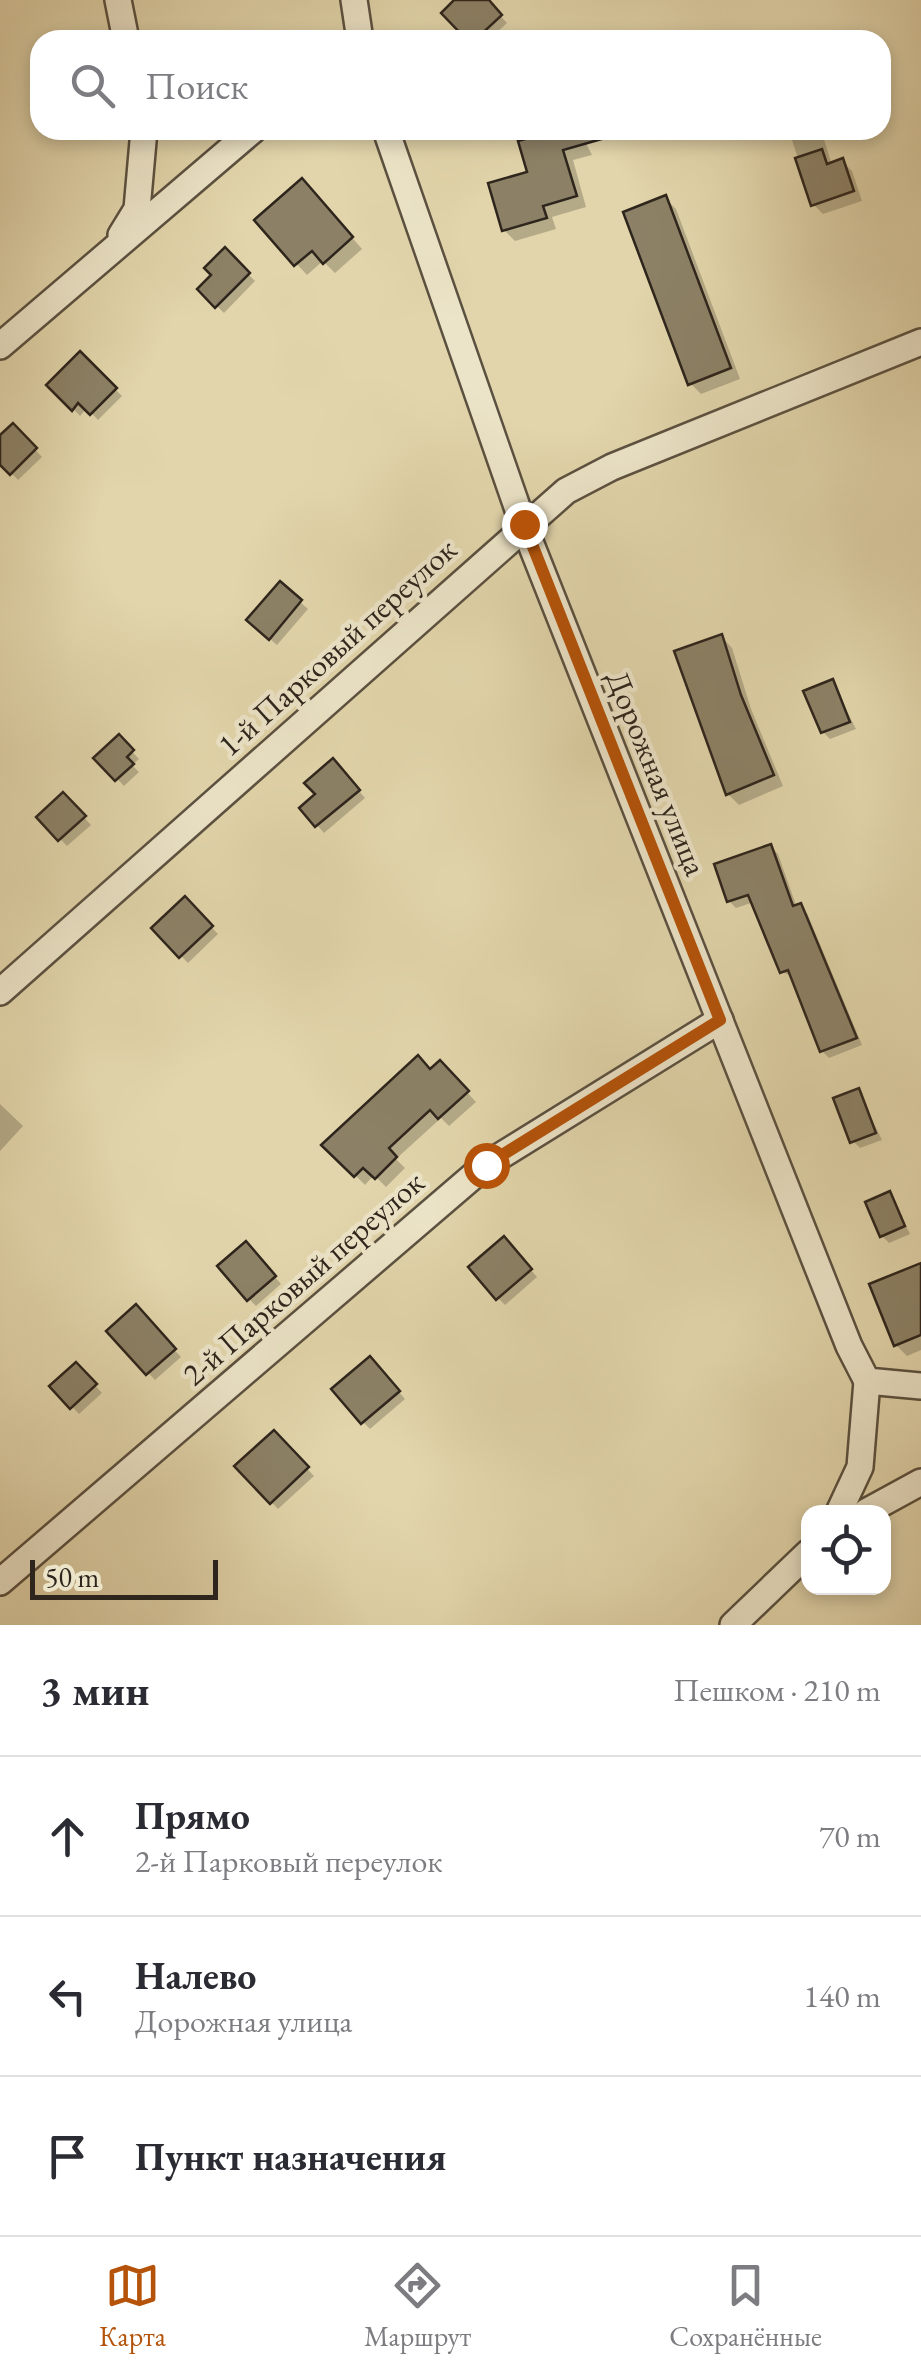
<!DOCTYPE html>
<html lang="ru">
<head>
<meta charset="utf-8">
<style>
	:root { --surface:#fff; --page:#f7f7f7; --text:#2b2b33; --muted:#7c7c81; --line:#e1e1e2; --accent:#b45309 }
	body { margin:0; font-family:"EB Garamond",serif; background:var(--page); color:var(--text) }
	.controls { position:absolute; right:30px; bottom:30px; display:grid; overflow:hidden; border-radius:20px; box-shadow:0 5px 15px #0003 }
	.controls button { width:90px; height:90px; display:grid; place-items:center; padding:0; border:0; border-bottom:2px solid var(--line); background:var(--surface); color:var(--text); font:50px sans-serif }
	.scale { position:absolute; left:30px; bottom:25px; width:188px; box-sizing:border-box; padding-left:10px; border:5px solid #2e251c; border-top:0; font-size:28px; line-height:35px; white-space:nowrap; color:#2e251c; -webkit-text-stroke:8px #ece4c8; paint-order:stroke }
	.stop { position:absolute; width:30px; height:30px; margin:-22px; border:8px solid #b45309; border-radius:50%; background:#fff }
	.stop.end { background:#b45309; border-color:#fff; box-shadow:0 2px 10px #0008 }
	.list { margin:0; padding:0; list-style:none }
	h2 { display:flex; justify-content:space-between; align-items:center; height:130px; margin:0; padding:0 40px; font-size:42px }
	h2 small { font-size:32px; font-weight:400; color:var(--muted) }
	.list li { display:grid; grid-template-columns:65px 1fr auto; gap:30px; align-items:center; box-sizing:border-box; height:160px; padding:0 40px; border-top:2px solid var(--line) }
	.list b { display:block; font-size:38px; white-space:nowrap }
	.list p { margin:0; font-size:32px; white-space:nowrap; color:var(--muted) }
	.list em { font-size:32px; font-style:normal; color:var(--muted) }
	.icon { flex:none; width:55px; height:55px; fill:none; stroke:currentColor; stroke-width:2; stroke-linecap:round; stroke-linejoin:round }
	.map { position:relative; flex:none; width:921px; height:1625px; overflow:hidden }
	.search { position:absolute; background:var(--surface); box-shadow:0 5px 15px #0003; left:30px; right:30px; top:30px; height:110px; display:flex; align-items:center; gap:25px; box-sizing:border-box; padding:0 35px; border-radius:30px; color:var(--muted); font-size:38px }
	.sheet { height:610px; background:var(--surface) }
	nav { display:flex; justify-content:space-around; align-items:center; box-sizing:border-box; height:140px; border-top:2px solid var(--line); background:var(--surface); font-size:28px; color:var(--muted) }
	nav a { display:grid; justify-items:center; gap:5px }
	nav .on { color:var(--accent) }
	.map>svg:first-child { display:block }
	.shadow { fill:#0003 }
	.building { fill:#8c8166; stroke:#2e251c; stroke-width:2.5 }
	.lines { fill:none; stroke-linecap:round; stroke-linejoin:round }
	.street-casing { stroke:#5b5140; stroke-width:30 }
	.street { stroke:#ece4c8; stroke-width:25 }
	.route { stroke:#b45309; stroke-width:12 }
	.labels { text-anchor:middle; stroke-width:9; stroke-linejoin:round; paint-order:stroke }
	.street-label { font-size:32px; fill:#2e251c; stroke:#ece4c8 }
</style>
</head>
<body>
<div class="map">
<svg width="921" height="1625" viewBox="0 0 921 1625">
	<rect width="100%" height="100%" fill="#e2d5ab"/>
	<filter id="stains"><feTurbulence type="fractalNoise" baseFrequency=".002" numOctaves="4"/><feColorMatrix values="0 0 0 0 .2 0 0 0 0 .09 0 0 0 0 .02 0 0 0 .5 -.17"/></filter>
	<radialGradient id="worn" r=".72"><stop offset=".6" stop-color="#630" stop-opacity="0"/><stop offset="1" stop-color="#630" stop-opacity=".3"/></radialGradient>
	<g class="shadow">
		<polygon points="458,0 486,0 507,23 489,40 470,40"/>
		<polygon points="566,130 579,130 592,155 573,160 586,207 552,217 556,229 515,241 504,230 530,174"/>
		<polygon points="780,130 821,130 832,165 842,161 852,171 862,201 823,214 813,204 790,134"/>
		<polygon points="313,193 362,249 335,273 323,261 307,275 257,221"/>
		<polygon points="665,198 676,209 740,379 701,394 690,383"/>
		<polygon points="225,251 255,281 224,313 200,289 215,275"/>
		<polygon points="80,355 122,396 98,420 87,408 80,416 50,385"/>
		<polygon points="13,426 42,457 18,480 0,461 0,451"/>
		<polygon points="280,584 308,609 277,645 256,627"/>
		<polygon points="722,637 732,648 751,709 783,786 739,805 728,794"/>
		<polygon points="832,682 856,729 830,739 823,732"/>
		<polygon points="119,738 139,759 132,765 139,772 124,786 97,758"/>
		<polygon points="339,768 365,798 324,833 302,808"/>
		<polygon points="63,795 91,825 67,846 39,817"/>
		<polygon points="771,847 778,854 797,908 807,913 862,1045 829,1058 822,1051 794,977 782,972 754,902 736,908 729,901"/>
		<polygon points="185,900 218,934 188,963 155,929"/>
		<polygon points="440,1063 476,1102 449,1126 441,1118 396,1159 405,1168 386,1187 374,1175 365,1185 325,1145"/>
		<polygon points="858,1091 882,1140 860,1148 853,1141"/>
		<polygon points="0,1104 23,1126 0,1151"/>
		<polygon points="890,1194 910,1234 889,1243 882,1236"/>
		<polygon points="511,1247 537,1277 505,1305 498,1298"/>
		<polygon points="253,1251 281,1284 256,1306 249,1299"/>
		<polygon points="921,1266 921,1350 907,1356 896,1345"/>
		<polygon points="136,1308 181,1357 155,1380 110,1331"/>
		<polygon points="76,1365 102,1393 79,1414 53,1387"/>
		<polygon points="376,1366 405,1399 370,1429 363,1422"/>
		<polygon points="273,1433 314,1476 278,1509 238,1467"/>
	</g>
	<g class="building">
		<polygon points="454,0 489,0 502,15 475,40 467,40 441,13"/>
		<polygon points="557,130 611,130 612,136 563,150 577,196 543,206 547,218 502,231 488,183 527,172 518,141"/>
		<polygon points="822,149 827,164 843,158 854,191 811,206 795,158"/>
		<polygon points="302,178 353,237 323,264 312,251 294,266 254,220"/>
		<polygon points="666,195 731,368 688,385 623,212"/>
		<polygon points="225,247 250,273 215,308 197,289 211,275 204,268"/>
		<polygon points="80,351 117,388 90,415 78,403 72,411 46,385"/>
		<polygon points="13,423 37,448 10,475 0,465 0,435"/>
		<polygon points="280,581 302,600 269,640 246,620"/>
		<polygon points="722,634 741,695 774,775 726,795 674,651"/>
		<polygon points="833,679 850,722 821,733 803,691"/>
		<polygon points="119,734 134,750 127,757 134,764 115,781 93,758"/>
		<polygon points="333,758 360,790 315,827 299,808 315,794 304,783"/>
		<polygon points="63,792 86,816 58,841 36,817"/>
		<polygon points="771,844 793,906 801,903 857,1038 820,1052 788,970 780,973 748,895 727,902 714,864"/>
		<polygon points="185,896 213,926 179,958 151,928"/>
		<polygon points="418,1055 430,1069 440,1060 469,1091 438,1119 430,1110 389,1148 397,1157 375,1179 363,1168 354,1177 321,1145"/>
		<polygon points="859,1088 876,1133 850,1143 833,1098"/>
		<polygon points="890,1191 905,1226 880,1237 865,1202"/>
		<polygon points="504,1236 532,1269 496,1300 468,1267"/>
		<polygon points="246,1241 276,1276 247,1301 217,1266"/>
		<polygon points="921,1263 921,1335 894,1346 869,1284"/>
		<polygon points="136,1304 176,1349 146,1375 106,1331"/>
		<polygon points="370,1356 400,1391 361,1424 331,1389"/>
		<polygon points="76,1362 97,1384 70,1409 49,1386"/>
		<polygon points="274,1430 309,1467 270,1504 234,1466"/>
	</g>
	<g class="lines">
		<g class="street-casing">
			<g id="street">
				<polyline points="118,0 126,40"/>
				<polyline points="354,0 360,40"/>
				<polyline points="386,130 523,524 849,1346 867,1381 921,1386"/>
				<polyline points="121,235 137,209 144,130"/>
				<polyline points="0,346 253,130"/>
				<polyline points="0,992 566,491 612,467 921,342"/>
				<polyline points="839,1512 860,1467 867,1381"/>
				<polyline points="866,1512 921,1482"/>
				<polyline points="0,1582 486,1165 720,1020"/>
				<polyline points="733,1625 808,1553"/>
			</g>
		</g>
		<use href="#street" class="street"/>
	</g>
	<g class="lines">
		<polyline class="route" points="486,1165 720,1020 524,524"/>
	</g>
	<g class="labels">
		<g class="street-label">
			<text transform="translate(337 647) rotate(-42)" y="11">1-й Парковый переулок</text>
			<text transform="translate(657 773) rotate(68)" y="11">Дорожная улица</text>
			<text transform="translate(303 1278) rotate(-41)" y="11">2-й Парковый переулок</text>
		</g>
	</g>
	<rect width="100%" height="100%" filter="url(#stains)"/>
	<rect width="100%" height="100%" fill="url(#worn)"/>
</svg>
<div class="controls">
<button><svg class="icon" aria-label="locate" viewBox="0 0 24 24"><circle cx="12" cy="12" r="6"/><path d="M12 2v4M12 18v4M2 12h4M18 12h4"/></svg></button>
</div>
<div class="scale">50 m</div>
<div class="stop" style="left:486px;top:1165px"></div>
<div class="stop end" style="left:524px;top:524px"></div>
<div class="search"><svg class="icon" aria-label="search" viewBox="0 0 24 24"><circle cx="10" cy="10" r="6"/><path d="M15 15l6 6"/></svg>Поиск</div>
</div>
<section class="sheet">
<h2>3 мин<small>Пешком · 210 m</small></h2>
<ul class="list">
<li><svg class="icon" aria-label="ahead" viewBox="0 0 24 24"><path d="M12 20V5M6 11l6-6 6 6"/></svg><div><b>Прямо</b><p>2-й Парковый переулок</p></div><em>70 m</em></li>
<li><svg class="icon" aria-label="left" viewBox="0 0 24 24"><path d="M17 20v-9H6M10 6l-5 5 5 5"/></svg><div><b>Налево</b><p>Дорожная улица</p></div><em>140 m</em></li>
<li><svg class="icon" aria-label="arrive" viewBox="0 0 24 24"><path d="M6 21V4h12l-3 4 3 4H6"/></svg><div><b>Пункт назначения</b></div></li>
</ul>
</section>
<nav>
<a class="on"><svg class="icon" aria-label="map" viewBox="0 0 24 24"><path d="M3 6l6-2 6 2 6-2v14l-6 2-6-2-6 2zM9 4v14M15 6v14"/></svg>Карта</a>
<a><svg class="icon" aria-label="directions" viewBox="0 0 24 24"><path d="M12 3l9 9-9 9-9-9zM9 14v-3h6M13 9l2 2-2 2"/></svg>Маршрут</a>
<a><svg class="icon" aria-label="saved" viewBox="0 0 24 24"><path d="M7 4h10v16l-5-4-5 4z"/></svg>Сохранённые</a>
</nav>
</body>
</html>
